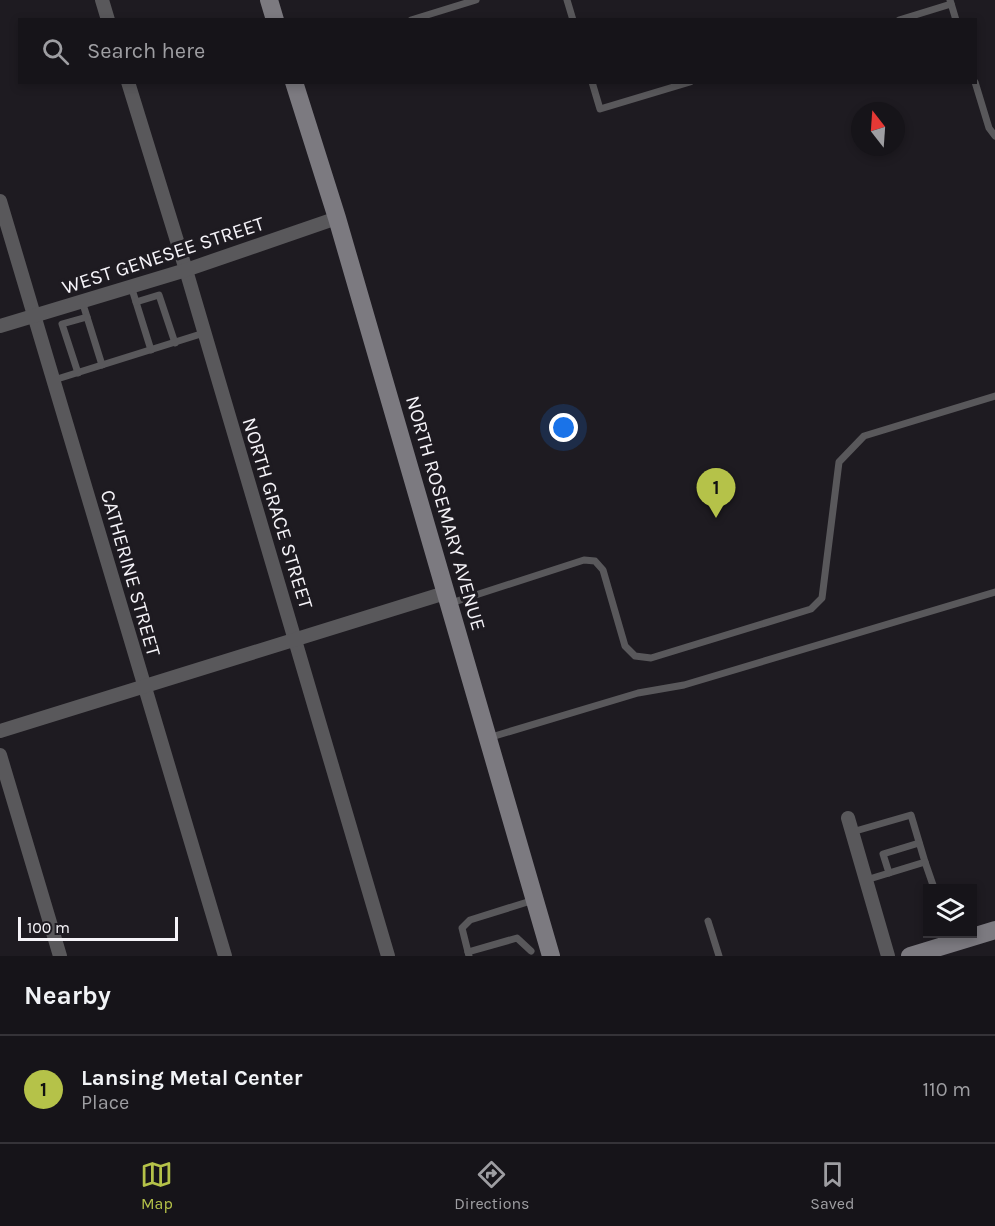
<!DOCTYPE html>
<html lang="en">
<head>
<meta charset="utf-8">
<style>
	:root { --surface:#161419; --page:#232126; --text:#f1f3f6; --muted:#9e9ea2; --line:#353338; --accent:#b5c249 }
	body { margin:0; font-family:Karla,sans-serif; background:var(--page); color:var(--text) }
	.controls { position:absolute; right:18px; bottom:18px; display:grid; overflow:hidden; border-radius:0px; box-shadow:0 3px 9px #0003 }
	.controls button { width:54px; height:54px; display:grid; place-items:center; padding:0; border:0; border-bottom:2px solid var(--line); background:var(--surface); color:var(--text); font:30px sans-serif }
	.compass { position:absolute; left:851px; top:102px; width:54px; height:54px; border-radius:50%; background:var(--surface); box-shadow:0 3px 9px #0003; rotate:343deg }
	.scale { position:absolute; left:18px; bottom:15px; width:160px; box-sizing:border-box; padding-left:6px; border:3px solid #f5f3f8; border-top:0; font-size:16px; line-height:21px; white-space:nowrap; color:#f5f3f8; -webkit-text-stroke:4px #1e1b21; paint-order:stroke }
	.you { position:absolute; left:564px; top:428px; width:21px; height:21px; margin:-15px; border:4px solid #fff; border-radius:50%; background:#1a73e8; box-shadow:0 0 0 9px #1a73e833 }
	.badge { display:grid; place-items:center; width:39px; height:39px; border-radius:50%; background:var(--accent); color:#111; font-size:20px; font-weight:700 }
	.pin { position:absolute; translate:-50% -50px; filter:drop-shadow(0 2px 3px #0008) }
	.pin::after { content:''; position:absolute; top:32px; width:21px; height:18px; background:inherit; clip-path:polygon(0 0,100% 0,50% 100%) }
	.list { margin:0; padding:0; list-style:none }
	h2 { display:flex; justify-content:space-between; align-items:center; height:78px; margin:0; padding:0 24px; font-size:26px }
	h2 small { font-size:20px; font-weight:400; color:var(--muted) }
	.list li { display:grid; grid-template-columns:39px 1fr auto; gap:18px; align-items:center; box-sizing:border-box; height:108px; padding:0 24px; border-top:2px solid var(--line) }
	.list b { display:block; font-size:22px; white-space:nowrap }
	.list p { margin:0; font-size:20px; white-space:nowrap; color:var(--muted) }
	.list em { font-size:20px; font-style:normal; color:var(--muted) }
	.icon { flex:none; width:33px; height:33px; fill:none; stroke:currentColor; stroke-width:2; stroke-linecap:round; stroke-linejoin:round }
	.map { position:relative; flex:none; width:995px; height:956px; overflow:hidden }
	.search { position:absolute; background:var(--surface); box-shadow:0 3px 9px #0003; left:18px; right:18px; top:18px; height:66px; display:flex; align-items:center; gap:15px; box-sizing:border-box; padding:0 21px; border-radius:0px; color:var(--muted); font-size:22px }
	.sheet { height:186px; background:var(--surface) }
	nav { display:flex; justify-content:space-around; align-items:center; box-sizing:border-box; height:84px; border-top:2px solid var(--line); background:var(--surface); font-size:16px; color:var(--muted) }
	nav a { display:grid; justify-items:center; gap:3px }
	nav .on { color:var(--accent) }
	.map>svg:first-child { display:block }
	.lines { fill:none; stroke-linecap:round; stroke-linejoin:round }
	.lane { stroke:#59585b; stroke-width:7 }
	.street { stroke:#59585b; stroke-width:14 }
	.secondary { stroke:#7c7a80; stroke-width:18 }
	.labels { text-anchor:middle; stroke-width:6; stroke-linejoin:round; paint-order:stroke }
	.street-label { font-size:20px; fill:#f5f3f8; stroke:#1e1b21 }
</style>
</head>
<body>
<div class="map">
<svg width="995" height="956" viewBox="0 0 995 956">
	<rect width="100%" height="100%" fill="#1e1b21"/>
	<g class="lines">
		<g class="lane">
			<polyline points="567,0 573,20"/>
			<polyline points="950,0 956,20"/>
			<polyline points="411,20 476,0"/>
			<polyline points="899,20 951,4"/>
			<polyline points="592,82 600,109 690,82"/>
			<polyline points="975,82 989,128 995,136"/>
			<polyline points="131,286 151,350"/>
			<polyline points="82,301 102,365"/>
			<polyline points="136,302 159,295 175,343"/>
			<polyline points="78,373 62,324 87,317"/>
			<polyline points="54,380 204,333"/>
			<polyline points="451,603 584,560 595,561 603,570 625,646 635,656 651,658 811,609 822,598 839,462 864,436 995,396"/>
			<polyline points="488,738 638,693 684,685 995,592"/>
			<polyline points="852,832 911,815 925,862 889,873"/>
			<polyline points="925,862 934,888"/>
			<polyline points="866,880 889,873 883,854 919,843"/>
			<polyline points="708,921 719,956"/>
			<polyline points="468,952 517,938 531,951"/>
			<polyline points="469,956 462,928 470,920 534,900"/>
		</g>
		<g class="street">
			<polyline points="102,0 108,20"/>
			<polyline points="128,82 186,270 388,956"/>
			<polyline points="0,201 225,956"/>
			<polyline points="0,326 186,270 337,218"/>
			<polyline points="0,731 445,593"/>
			<polyline points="0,755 60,956"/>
			<polyline points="848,818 888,956"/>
		</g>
		<g class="secondary">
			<polyline points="269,0 275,20"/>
			<polyline points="294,82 337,218 551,956"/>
			<polyline points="910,956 995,930"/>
		</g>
	</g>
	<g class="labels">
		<g class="street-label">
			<text transform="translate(163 255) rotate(-18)" y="7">WEST GENESEE STREET</text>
			<text transform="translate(278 513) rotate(73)" y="7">NORTH GRACE STREET</text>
			<text transform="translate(446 513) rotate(74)" y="7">NORTH ROSEMARY AVENUE</text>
			<text transform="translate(131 573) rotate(74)" y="7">CATHERINE STREET</text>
		</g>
	</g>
</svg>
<div class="controls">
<button><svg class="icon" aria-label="layers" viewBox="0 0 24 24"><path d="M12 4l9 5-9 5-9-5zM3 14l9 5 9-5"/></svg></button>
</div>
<svg class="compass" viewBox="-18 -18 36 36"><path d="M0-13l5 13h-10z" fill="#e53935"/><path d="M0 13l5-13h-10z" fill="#9e9ea2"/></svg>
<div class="scale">100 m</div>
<div class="you"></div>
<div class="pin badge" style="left:716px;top:518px">1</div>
<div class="search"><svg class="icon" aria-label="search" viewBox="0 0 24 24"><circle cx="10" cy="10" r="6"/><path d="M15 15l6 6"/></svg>Search here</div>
</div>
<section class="sheet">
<h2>Nearby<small></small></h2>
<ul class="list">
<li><span class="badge">1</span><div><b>Lansing Metal Center</b><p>Place</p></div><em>110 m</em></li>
</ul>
</section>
<nav>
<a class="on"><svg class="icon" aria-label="map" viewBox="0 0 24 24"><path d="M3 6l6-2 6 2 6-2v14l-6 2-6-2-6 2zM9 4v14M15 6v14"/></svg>Map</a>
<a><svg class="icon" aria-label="directions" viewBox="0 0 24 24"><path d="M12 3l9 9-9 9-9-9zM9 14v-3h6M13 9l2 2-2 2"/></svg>Directions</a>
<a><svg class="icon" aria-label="saved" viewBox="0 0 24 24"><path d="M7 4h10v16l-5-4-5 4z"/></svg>Saved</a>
</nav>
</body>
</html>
